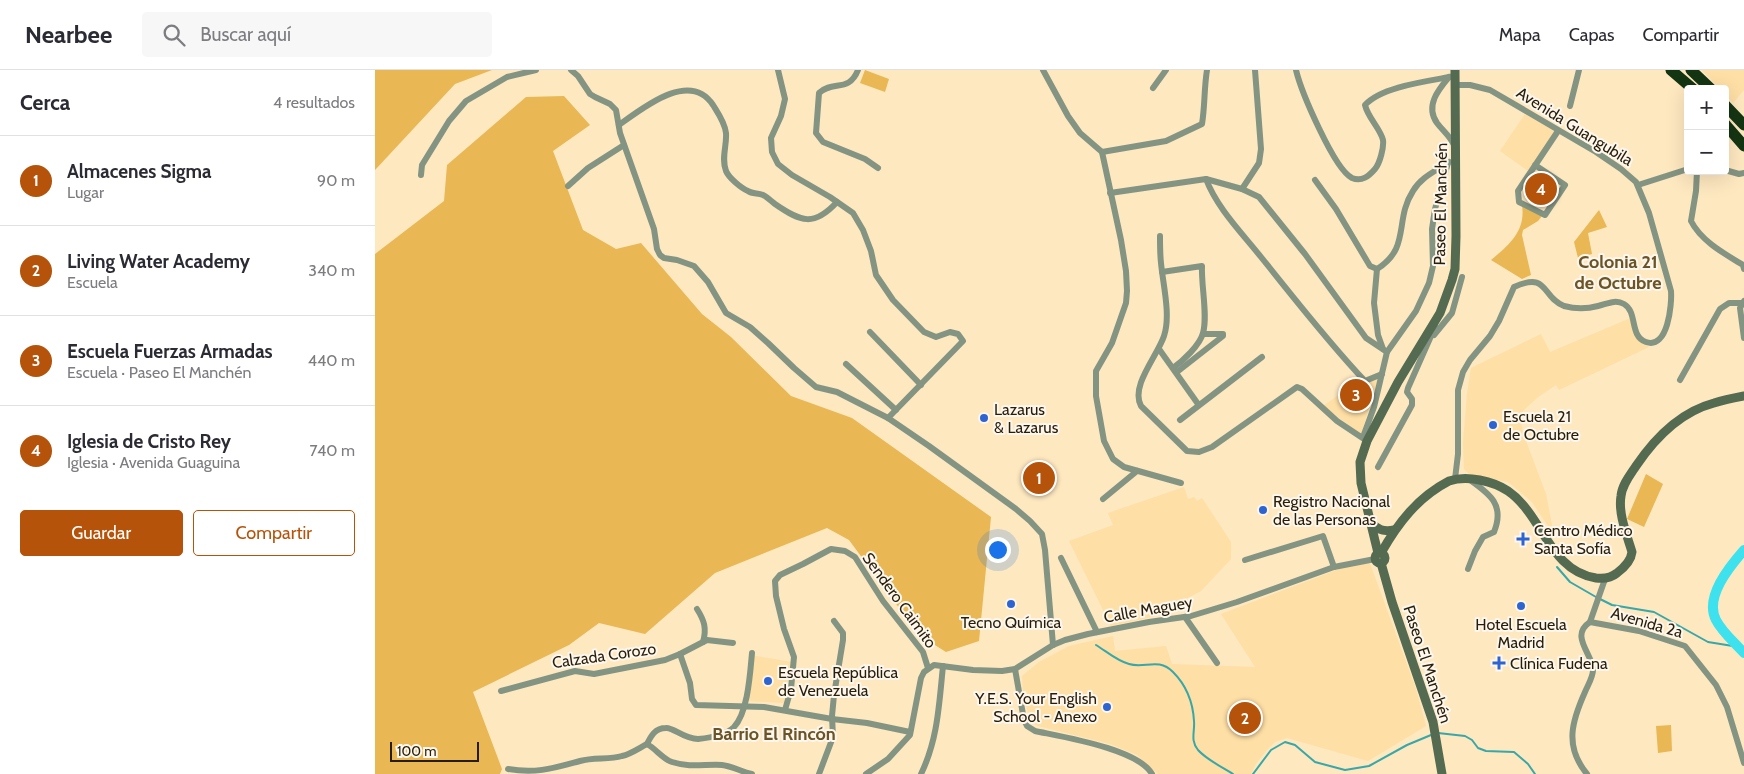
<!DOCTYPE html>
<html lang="es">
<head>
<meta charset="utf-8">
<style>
	:root { --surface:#fff; --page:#f7f7f7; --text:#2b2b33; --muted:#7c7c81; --line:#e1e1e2; --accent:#b45309 }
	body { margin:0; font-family:Cabin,sans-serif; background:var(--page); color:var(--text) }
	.controls { position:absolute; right:15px; top:15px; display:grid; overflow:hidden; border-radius:5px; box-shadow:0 5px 20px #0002 }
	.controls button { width:45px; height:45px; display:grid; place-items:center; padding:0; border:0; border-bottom:1px solid var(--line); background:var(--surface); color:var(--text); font:25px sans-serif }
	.scale { position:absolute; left:15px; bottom:12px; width:89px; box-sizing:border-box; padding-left:5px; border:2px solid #271d09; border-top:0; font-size:14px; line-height:18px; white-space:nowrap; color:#271d09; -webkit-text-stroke:4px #fdf7ed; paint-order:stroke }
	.you { position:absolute; left:622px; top:479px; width:18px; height:18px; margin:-12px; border:4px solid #fff; border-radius:50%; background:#1a73e8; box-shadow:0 0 0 8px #1a73e833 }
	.badge { display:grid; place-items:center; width:32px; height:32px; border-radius:50%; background:var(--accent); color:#fff; font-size:16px; font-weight:700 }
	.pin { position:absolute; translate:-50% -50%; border:2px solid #fff; box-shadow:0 1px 5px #0006 }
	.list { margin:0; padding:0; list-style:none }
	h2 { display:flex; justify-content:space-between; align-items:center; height:65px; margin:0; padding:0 20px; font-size:21px }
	h2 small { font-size:16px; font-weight:400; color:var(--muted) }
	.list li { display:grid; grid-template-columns:32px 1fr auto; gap:15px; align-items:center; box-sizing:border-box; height:90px; padding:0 20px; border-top:1px solid var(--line) }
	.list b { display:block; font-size:19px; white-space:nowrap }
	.list p { margin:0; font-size:16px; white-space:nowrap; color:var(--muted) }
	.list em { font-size:16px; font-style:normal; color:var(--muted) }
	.actions { display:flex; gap:10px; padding:15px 20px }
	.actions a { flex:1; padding:11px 0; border:1px solid var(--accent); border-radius:5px; text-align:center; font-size:18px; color:var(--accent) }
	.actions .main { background:var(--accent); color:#fff }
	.icon { flex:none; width:28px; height:28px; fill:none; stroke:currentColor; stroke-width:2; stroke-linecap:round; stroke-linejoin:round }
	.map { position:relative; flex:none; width:1369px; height:704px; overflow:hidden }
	header { display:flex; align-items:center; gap:30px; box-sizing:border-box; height:70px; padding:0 25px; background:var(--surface); border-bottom:1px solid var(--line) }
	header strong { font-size:24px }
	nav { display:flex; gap:28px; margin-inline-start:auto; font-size:18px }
	.search { width:350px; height:45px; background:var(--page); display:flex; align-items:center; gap:12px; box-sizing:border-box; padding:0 18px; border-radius:5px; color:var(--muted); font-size:19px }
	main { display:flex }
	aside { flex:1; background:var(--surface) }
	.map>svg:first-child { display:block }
	.built { fill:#fedfa5 }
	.green { fill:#e9b753 }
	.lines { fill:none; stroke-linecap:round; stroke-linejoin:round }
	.stream { stroke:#37a7a9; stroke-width:2 }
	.river { stroke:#3ee2ee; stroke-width:10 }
	.street { stroke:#849482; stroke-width:6 }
	.secondary { stroke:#546b51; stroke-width:9 }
	.highway { stroke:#143512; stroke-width:11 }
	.poi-dot { fill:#2d64d2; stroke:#fdf7ed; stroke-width:2 }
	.labels { text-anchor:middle; stroke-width:4; stroke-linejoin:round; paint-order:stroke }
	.street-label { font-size:16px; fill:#271d09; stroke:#fdf7ed }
	.poi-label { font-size:16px; fill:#271d09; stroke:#fdf7ed; text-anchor:start }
	.neighbourhood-label { font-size:18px; font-weight:bold; fill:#6b5425; stroke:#fdf7ed }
</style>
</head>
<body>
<header>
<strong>Nearbee</strong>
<div class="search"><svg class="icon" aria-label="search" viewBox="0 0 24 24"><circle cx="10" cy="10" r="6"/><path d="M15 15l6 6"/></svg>Buscar aquí</div>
<nav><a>Mapa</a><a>Capas</a><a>Compartir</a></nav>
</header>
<main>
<aside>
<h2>Cerca<small>4 resultados</small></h2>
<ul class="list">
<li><span class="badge">1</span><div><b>Almacenes Sigma</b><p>Lugar</p></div><em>90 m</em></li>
<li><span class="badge">2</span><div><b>Living Water Academy</b><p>Escuela</p></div><em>340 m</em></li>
<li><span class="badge">3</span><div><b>Escuela Fuerzas Armadas</b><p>Escuela · Paseo El Manchén</p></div><em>440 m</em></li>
<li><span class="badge">4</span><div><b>Iglesia de Cristo Rey</b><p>Iglesia · Avenida Guaguina</p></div><em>740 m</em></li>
</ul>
<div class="actions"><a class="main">Guardar</a><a>Compartir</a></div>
</aside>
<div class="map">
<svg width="1369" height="704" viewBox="0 0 1369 704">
	<rect width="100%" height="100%" fill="#fee8c0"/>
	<g class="built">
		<polygon points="1327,0 1369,0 1369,20 1358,33 1350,24 1350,19 1345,19"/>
		<polygon points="1150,44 1181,61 1153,101 1125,81"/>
		<polygon points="1258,247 1262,269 1274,277 1184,320 1181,315 1163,327 1148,341 1145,347 1148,363 1171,424 1179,465 1157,432 1133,412 1095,405 1089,399 1088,373 1092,324 1096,298 1166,264 1175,282"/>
		<polygon points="1004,307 986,364 948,336 983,311 988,314"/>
		<polygon points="809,417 813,429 819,427 822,431 827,428 856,472 856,489 826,521 777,547 736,556 694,471 738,455 733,443"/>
		<polygon points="993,488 1041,619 1051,656 993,691 912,668 900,672 891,681 881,694 876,704 783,704 762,685 735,674 663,656 655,652 648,622 647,606 664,592 694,576 738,566 740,581 791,576 797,594 880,597 846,544"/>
		<polygon points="376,585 417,592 410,633 370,631"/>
	</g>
	<g class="green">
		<polygon points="0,0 117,0 80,14 0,100"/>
		<polygon points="490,0 514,9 510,22 485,13"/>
		<polygon points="189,26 215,55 178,81 208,160 241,179 266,173 327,244 356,267 416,326 477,348 616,447 604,571 571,582 544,565 474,470 452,458 340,503 270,564 224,553 194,575 98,622 127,699 125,704 0,704 0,184 69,131 72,95 151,27"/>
		<path d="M1147 135 1167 146 1163 151 1148 160 1147 165 1156 205 1147 209 1116 190C1134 175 1151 161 1147 135Z"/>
		<polygon points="1224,140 1232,157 1213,163 1217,184 1203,188 1199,172"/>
		<polygon points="1271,404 1288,414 1269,457 1252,449"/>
		<polygon points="1296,655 1297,681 1283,683 1281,656"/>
	</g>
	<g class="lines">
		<g class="stream">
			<polyline points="1182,497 1195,512 1221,527"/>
			<polyline points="1225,529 1237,535 1279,542 1333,572 1364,577"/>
			<path d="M721 575C731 581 742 591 754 594 770 599 783 587 798 602 811 615 818 633 819 651 820 662 815 670 823 680 832 690 847 697 858 704"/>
			<polyline points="1063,663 1090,666 1097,670 1103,678 1111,681 1139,682 1153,694 1160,704"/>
			<polyline points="878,704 896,680 910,672 920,675 940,692 970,700 994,696 1032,675 1056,665"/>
		</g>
		<path class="river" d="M1369 480C1355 496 1329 527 1341 550 1347 562 1360 573 1369 583"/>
		<g class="street">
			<polyline points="196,0 203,6 215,24 220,27 235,34 241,40 245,63 279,159 282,179 285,185 289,188 302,190 319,196 333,212 351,243 375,257 393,273 419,298 441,317 462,322 513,348 554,376 641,439 655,451 667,464 670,480 678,575"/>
			<polyline points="403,0 410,29 406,46 396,68 397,82 403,94 417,105 455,127 478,143 488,160 496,181 501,205 518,230 549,262 561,267 575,262 583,264 588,271 513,348"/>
			<path d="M483 0C474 23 458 10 444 23L441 63 448 72 490 89 503 98"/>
			<polyline points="668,0 693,46 705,63 727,82 746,170 751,201 752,221 751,233 737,273 721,301 721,326 729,371 738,389 749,397 806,413"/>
			<path d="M921 0C926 21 959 99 977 108 987 112 994 106 1000 99 1005 93 1009 77 1008 70 1005 58 993 48 990 35 1007 16 1055 11 1080 6"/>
			<path d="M1074 7C1063 20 1050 36 1062 53 1068 61 1075 66 1079 75"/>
			<polyline points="778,18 791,0"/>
			<polyline points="1195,36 1204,0"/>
			<path d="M244 55C269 37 315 0 338 35 343 43 350 53 351 63 352 76 346 88 351 101 354 108 366 118 373 121 377 124 383 123 388 125 392 127 396 131 400 134 426 152 439 157 462 132"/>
			<path d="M727 82 791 71 827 54C830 36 829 18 832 0"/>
			<polyline points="1160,95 1190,115 1170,145 1144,132 1143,121 1183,61"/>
			<polyline points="1350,100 1364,104 1369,103"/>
			<path d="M1322 101 1321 121 1316 151C1326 171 1350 184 1368 195L1369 199"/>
			<polyline points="46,105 47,95 74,51 91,31 132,7 161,0"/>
			<path d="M831 109C842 138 867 163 886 187 920 229 953 272 990 311L1007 304"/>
			<polyline points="940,110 961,139 995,196 1002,199"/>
			<polyline points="1263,115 1313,99"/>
			<polyline points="193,116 213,98 249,75"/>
			<polyline points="867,119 884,93 886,79 880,0"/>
			<polyline points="735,123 831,109 867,119 884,127 930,184 991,268 1012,282"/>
			<path d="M785 166C785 175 785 184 786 193 788 215 796 245 789 266 783 285 755 316 766 336L812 381 824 382 837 377 922 317 927 319 962 351 992 371"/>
			<path d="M787 202 827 196C826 215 833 246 828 263 825 275 808 291 798 298"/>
			<polyline points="1369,231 1365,238 1369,268"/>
			<polyline points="495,262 546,315"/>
			<polyline points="1059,265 1077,243 1087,207"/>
			<polyline points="784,279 823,334"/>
			<path d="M1008 279 1003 265 999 233 1002 199C1036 178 1019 150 1038 121 1046 107 1061 101 1074 92"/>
			<polyline points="471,294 521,340"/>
			<polyline points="802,302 848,266 848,264 828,264"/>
			<polyline points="1305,310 1345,239 1354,233 1367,233"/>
			<polyline points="805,350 887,287"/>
			<polyline points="988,367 999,337 1012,282 1041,241 1054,213 1058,196 1057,159 1060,139 1073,93"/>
			<polyline points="1003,397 1037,335 1037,329 1032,322 1033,318 1060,257"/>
			<path d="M1080 409 1083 384V320L1088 302 1095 290 1115 266 1124 251 1139 217C1174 201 1166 227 1189 236 1200 239 1212 239 1223 236 1232 234 1240 229 1249 234 1263 242 1254 266 1271 272 1293 280 1297 234 1296 221L1274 143 1261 112 1246 99 1221 82 1115 20 1095 15H1080"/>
			<polyline points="728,429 762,401"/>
			<polyline points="686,488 722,562"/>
			<polyline points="870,490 948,466 959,497"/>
			<path d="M1093 499 1100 481 1108 467 1119 462C1130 435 1115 424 1095 410"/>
			<path d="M322 539C329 550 332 558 328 572"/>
			<polyline points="810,547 842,593"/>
			<polyline points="1215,552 1264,561 1310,576 1341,615 1352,637 1369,693"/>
			<polyline points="305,584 332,570 358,573"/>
			<path d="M640 599 649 650 652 656 660 661C688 667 763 679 777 704"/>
			<polyline points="126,621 200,601 219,604 290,590 305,584 315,613 317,629 321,635 389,637 457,649 492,653 535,662"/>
			<polyline points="410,640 416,619 419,587 409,559 401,526 400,511 405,505 428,494 456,479 470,481 480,487 508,531 548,582 553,598"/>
			<path d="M272 674C276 666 280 658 291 658 298 657 309 669 323 669 333 668 351 665 359 657 373 642 375 604 377 583"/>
			<path d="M272 674C281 679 288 689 297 692 316 698 329 694 347 695 357 696 367 702 377 704"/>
			<path d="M133 699C161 704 179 698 205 691 219 687 234 690 247 686 256 684 264 678 272 674"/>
			<polyline points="444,704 458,667 457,646 459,625 468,570 468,563 459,551"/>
			<polyline points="491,704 513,689 535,665 546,608 549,602 559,595 598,600 627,601 640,599 678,575 690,570 713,564 774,552 816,546 862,532 959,497 1000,489"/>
			<path d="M546 704C563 669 564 634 568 596"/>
			<path d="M1212 704C1189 676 1197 651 1210 622 1213 615 1218 607 1218 600 1218 584 1194 566 1215 552L1230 509"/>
		</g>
		<g class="secondary">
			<path d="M996 452C1002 460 1009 462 1019 460"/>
			<circle cx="1005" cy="488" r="5"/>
			<polyline points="1003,483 986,413 985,392 992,371 1023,312 1065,243 1077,210 1080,199 1081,166 1080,0"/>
			<path d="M1006 483C1023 453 1043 427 1074 411 1092 405 1118 411 1133 421 1168 445 1174 501 1221 508 1229 509 1236 508 1242 503 1250 497 1256 491 1257 482 1252 465 1243 444 1246 426 1247 415 1255 405 1261 396 1280 368 1305 342 1339 333 1349 330 1359 328 1369 326"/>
			<polyline points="1006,493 1017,532 1058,652 1067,704"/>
		</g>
		<g class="highway">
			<polyline points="1296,0 1318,19"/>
			<polyline points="1316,0 1336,19"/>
			<polyline points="1350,35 1369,55"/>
			<polyline points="1350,54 1369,76"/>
		</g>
	</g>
	<g class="poi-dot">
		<circle cx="609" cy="348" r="5"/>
		<circle cx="1118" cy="355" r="5"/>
		<circle cx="888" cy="440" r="5"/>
		<path d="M1145.5 461.5h5v5h5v5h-5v5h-5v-5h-5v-5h5z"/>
		<circle cx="636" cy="534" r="5"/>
		<circle cx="1146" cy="536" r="5"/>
		<path d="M1121.5 585.5h5v5h5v5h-5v5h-5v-5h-5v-5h5z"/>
		<circle cx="393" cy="611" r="5"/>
		<circle cx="732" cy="637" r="5"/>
	</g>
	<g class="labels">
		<g class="street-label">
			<text transform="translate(1200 56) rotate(32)" y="6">Avenida Guangubila</text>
			<text transform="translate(1065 134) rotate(-89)" y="6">Paseo El Manchén</text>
			<text transform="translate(525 530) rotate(54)" y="6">Sendero Caimito</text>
			<text transform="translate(773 539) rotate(-10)" y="6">Calle Maguey</text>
			<text transform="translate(1272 552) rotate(16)" y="6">Avenida 2a</text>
			<text transform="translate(229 585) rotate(-8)" y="6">Calzada Corozo</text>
			<text transform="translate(1053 594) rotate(72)" y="6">Paseo El Manchén</text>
		</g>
		<g class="poi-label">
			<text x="619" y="345">Lazarus<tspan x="619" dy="18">&amp; Lazarus</tspan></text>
			<text x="1128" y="352">Escuela 21<tspan x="1128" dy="18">de Octubre</tspan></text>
			<text x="898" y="437">Registro Nacional<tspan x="898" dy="18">de las Personas</tspan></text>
			<text x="1159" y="466">Centro Médico<tspan x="1159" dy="18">Santa Sofía</tspan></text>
			<text x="636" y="558" text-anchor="middle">Tecno Química</text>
			<text x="1146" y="560" text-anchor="middle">Hotel Escuela<tspan x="1146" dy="18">Madrid</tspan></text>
			<text x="1135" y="599">Clínica Fudena</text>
			<text x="403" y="608">Escuela República<tspan x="403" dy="18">de Venezuela</tspan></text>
			<text x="722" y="634" text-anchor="end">Y.E.S. Your English<tspan x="722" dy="18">School - Anexo</tspan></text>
		</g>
		<g class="neighbourhood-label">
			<text x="1243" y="198">Colonia 21<tspan x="1243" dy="21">de Octubre</tspan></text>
			<text x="399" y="670">Barrio El Rincón</text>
		</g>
	</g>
</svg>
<div class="controls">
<button>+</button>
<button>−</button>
</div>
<div class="scale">100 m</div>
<div class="you"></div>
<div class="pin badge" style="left:664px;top:408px">1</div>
<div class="pin badge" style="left:870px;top:648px">2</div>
<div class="pin badge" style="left:981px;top:325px">3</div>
<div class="pin badge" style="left:1166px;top:119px">4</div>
</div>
</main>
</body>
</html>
